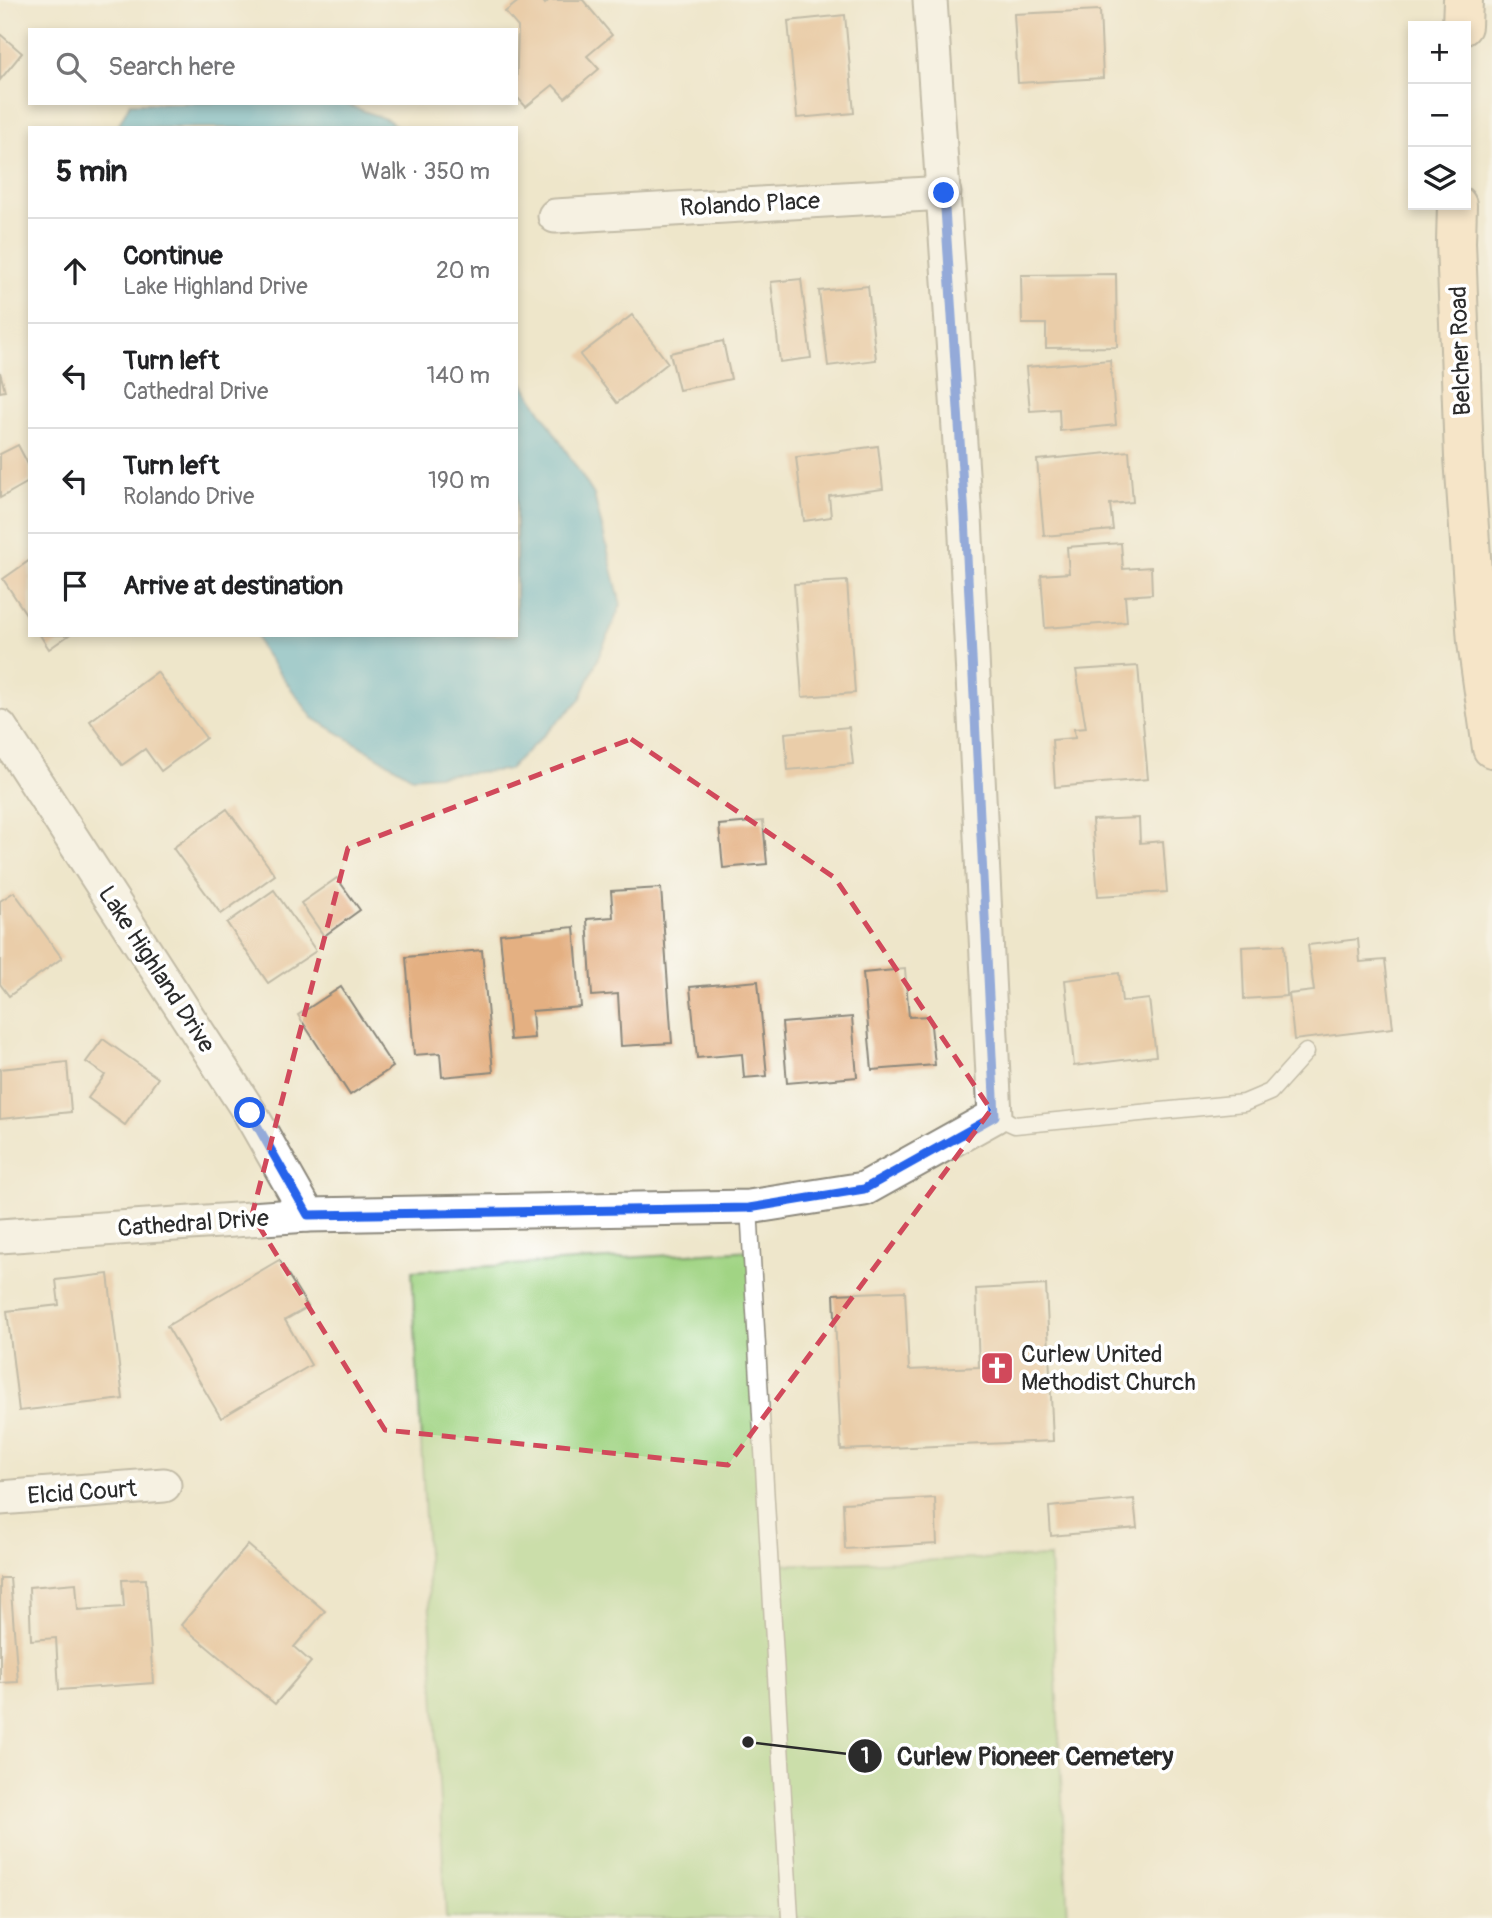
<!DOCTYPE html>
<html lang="en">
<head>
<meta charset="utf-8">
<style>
	:root { --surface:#fff; --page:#f2f2f2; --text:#202124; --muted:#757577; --line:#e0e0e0 }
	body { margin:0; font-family:Pangolin,sans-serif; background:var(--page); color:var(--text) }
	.controls { position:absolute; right:21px; top:21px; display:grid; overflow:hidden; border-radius:0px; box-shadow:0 4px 10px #0003 }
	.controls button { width:63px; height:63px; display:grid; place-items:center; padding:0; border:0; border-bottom:2px solid var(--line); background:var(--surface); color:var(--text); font:35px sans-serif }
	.stop { position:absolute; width:21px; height:21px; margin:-16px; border:5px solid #2563eb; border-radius:50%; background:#fff }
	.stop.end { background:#2563eb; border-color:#fff; box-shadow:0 2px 7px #0008 }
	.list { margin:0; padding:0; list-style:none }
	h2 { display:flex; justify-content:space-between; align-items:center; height:91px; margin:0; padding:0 28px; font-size:30px }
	h2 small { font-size:23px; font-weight:400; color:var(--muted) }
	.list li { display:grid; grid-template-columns:46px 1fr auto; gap:21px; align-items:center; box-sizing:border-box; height:105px; padding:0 28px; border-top:2px solid var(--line) }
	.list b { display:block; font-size:26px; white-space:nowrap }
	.list p { margin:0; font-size:23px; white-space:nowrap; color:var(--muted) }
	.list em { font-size:23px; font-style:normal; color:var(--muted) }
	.icon { flex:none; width:38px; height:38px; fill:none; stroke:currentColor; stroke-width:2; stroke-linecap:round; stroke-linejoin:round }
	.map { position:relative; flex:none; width:1492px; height:1918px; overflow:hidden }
	.search { position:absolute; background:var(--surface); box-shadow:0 4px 10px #0003; left:28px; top:28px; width:490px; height:77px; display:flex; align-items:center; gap:18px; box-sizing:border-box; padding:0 24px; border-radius:0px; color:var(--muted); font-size:26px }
	.panel { position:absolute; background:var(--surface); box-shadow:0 4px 10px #0003; left:28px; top:126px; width:490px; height:511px; border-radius:0px }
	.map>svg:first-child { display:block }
	.green { fill:#a1d484; stroke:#668058; stroke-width:2 }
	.water { fill:#4dadcc; stroke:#3c6c7c; stroke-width:2 }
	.building { fill:#e4b082 }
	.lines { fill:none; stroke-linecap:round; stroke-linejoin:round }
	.lane-casing { stroke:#8c887b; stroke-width:19 }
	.street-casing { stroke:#8c887b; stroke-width:37 }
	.secondary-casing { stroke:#8c887b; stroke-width:42 }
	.lane { stroke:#fff; stroke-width:16 }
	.street { stroke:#fff; stroke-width:33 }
	.secondary { stroke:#fee5c5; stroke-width:38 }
	.route { stroke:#2563eb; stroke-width:9 }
	.marked { fill:none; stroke:#d1495b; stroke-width:5; stroke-dasharray:14 9; stroke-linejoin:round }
	.labels { text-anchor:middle; stroke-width:7; stroke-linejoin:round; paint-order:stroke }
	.street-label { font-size:24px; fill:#2b2b2b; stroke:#fff }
	.poi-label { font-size:24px; fill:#2b2b2b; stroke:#fff; text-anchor:start }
	.leader { fill:none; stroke:#2b2b2b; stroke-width:2.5 }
	.callout-dot { fill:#2b2b2b; stroke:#fff; stroke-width:2.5 }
	.mark-label { font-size:21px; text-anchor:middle; font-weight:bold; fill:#fff }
	.callout-label { font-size:26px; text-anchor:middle; font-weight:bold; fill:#2b2b2b; stroke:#fff; stroke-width:7; stroke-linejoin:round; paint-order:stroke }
</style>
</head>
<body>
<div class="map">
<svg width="1492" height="1918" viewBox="0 0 1492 1918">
	<rect width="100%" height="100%" fill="#fff"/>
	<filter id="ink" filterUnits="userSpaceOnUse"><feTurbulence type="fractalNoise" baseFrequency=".0143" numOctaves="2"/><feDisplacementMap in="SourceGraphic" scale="14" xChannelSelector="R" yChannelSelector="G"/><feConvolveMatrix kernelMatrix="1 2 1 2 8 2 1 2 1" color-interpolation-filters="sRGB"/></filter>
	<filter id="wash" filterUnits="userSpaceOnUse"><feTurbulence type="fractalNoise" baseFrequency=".00686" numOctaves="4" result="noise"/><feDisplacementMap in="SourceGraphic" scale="28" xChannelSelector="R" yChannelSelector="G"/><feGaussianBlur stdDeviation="1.57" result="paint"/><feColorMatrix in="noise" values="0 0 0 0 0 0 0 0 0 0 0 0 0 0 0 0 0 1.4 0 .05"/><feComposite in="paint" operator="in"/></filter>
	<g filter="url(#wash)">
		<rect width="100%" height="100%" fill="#eee6cb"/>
		<polygon class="green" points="752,1250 770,1565 1050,1557 1068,1918 446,1918 412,1271"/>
		<g class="water">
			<polygon points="130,103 343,103 388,120 399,128 117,128"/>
			<polygon points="516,372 594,495 621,605 580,700 508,770 412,777 313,718 261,648 256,635 516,635"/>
		</g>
		<g id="blocks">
			<g class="building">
				<polygon points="520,0 542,0 545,4 549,0 583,0 612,35 587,56 599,69 565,98 553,85 526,107 516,96 518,27 505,12"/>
				<polygon points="1100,10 1103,78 1018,83 1014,14"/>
				<polygon points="845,15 854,113 797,118 788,21"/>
				<polygon points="0,34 22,53 0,80"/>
				<polygon points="1116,274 1117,347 1046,348 1046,324 1022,324 1021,275"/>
				<polygon points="801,279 811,358 780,362 771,282"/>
				<polygon points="868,286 876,360 828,366 819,291"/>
				<polygon points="632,315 668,363 617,403 580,355"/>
				<polygon points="723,341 731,379 679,390 670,353"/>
				<polygon points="1110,360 1116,425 1060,431 1059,409 1030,411 1026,367"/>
				<polygon points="0,372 5,391 0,392"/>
				<polygon points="18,445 30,468 30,481 0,498 0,454"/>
				<polygon points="878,446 883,489 829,496 831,517 804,521 796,457"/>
				<polygon points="1129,451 1133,502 1110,504 1113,530 1044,536 1037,460"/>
				<polygon points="1121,543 1123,569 1151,567 1152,594 1125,596 1127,622 1045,628 1041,575 1069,573 1067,547"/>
				<polygon points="30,560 30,620 3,579"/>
				<polygon points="847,581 855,693 802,697 794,584"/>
				<polygon points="40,635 69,635 49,649"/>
				<polygon points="1138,666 1148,779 1055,787 1052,740 1075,738 1074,729 1086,728 1076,670"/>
				<polygon points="157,672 206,738 161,771 145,749 122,765 90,721"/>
				<polygon points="849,727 853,764 788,770 785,733"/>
				<polygon points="227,809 275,875 221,914 173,848"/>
				<polygon points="1139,818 1140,843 1163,841 1167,892 1098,896 1092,820"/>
				<polygon points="763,821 767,864 723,868 719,825"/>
				<polygon points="337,878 360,910 324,936 301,903"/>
				<polygon points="661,888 672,1043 621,1046 618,994 592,996 587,919 613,917 611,891"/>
				<polygon points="274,890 316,951 268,983 227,923"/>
				<polygon points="14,892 62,958 9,996 0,984 0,901"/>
				<polygon points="574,927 581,1007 532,1011 534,1038 510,1040 500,934"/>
				<polygon points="1358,939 1360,962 1385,960 1393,1028 1294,1040 1289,994 1314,991 1308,945"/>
				<polygon points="1284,945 1287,996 1244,999 1242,947"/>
				<polygon points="482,950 493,1072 442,1077 440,1053 414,1055 406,957"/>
				<polygon points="905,969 909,1017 930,1016 935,1065 872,1070 863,973"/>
				<polygon points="1119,973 1122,1002 1149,999 1156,1056 1074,1066 1065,980"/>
				<polygon points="758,981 767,1076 744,1078 742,1054 697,1058 690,987"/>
				<polygon points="341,987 393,1067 350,1095 298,1015"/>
				<polygon points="852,1017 857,1077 787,1083 782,1023"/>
				<polygon points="103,1039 158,1078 125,1125 88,1098 105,1075 86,1062"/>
				<polygon points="67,1062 71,1112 0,1119 0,1069"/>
				<polygon points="279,1260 308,1307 285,1320 311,1365 221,1418 167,1326"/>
				<polygon points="108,1274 123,1399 19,1411 7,1311 59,1305 56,1280"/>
				<polygon points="1046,1285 1053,1441 841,1450 834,1294 905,1291 909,1370 979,1367 976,1289"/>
				<polygon points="935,1498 937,1544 845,1549 843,1503"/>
				<polygon points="1134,1499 1137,1528 1051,1536 1049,1507"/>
				<polygon points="248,1545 325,1611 294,1647 311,1662 275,1704 181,1625"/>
				<polygon points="0,1578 10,1578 18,1682 0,1683"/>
				<polygon points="146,1579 153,1683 59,1690 56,1638 31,1640 29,1587 76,1583 78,1610 124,1607 122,1580"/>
			</g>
		</g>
	</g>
	<g filter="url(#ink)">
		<use href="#blocks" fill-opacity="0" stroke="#8c887b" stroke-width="2"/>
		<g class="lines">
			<g class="lane-casing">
				<g id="lane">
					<polyline points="995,1116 1015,1125 1244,1103 1270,1092 1306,1052"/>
					<polyline points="749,1207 790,1918"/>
				</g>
			</g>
			<g class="street-casing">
				<g id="street">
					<polyline points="555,216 944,193"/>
					<polyline points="0,727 250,1113 308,1215"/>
					<polyline points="0,1236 308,1215 749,1207 864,1189 995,1116 965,517 930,0"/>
					<polyline points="0,1498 164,1485"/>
				</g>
			</g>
			<g class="secondary-casing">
				<g id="secondary">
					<polyline points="1462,26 1463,0"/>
					<polyline points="1457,205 1456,242 1464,457 1477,642 1492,748"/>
				</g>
			</g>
			<use href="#lane" class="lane"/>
			<use href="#street" class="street"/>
			<use href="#secondary" class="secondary"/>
		</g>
	</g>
	<g class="lines" filter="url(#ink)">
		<polyline class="route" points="250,1113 308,1215 749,1208 864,1189 995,1116 965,517 944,193"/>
	</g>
	<path d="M0 0H1492V1918H0ZM631 739 835 878 991 1110 728 1465 385 1430 252 1215 348 848Z" fill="#eee6cb" fill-opacity=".55" fill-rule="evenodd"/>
	<path class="marked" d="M631 739 835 878 991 1110 728 1465 385 1430 252 1215 348 848Z"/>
	<defs>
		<g id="church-square" transform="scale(1.75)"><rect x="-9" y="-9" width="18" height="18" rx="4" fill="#d1495b" stroke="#fff"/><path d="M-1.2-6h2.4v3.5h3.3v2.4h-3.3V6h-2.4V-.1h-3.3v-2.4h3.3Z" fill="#fff"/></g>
	</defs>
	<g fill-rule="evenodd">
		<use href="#church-square" x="997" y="1368"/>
	</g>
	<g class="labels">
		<g class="street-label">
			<text transform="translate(750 204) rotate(-3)" y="8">Rolando Place</text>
			<text transform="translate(1460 351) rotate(-92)" y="8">Belcher Road</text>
			<text transform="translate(157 969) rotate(57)" y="8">Lake Highland Drive</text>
			<text transform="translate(193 1223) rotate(-4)" y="8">Cathedral Drive</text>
			<text transform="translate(82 1492) rotate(-4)" y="8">Elcid Court</text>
		</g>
		<g class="poi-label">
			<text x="1021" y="1362">Curlew United<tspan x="1021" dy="28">Methodist Church</tspan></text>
		</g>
	</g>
	<path class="leader" d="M748 1742L865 1756"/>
	<g class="callout-dot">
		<circle cx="748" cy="1742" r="7"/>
		<circle cx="865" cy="1756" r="18"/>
	</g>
	<g class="mark-label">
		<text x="865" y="1763">1</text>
	</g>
	<g class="callout-label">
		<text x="1035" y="1765">Curlew Pioneer Cemetery</text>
	</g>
</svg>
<div class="controls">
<button>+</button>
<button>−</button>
<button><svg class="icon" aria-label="layers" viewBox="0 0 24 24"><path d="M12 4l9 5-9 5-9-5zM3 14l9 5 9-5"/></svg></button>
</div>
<div class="stop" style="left:250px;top:1113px"></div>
<div class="stop end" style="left:944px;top:193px"></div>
<div class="search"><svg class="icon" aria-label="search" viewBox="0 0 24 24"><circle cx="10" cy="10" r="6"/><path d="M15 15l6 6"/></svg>Search here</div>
<section class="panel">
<h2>5 min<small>Walk · 350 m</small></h2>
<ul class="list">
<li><svg class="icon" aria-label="ahead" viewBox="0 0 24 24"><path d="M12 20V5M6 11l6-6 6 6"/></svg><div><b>Continue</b><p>Lake Highland Drive</p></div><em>20 m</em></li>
<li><svg class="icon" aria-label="left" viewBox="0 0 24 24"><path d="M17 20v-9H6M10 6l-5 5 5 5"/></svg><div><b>Turn left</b><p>Cathedral Drive</p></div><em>140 m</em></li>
<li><svg class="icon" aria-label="left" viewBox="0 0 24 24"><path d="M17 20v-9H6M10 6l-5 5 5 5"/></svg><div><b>Turn left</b><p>Rolando Drive</p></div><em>190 m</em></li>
<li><svg class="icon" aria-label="arrive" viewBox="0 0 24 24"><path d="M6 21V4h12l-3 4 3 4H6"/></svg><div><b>Arrive at destination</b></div></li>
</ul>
</section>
</div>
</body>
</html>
